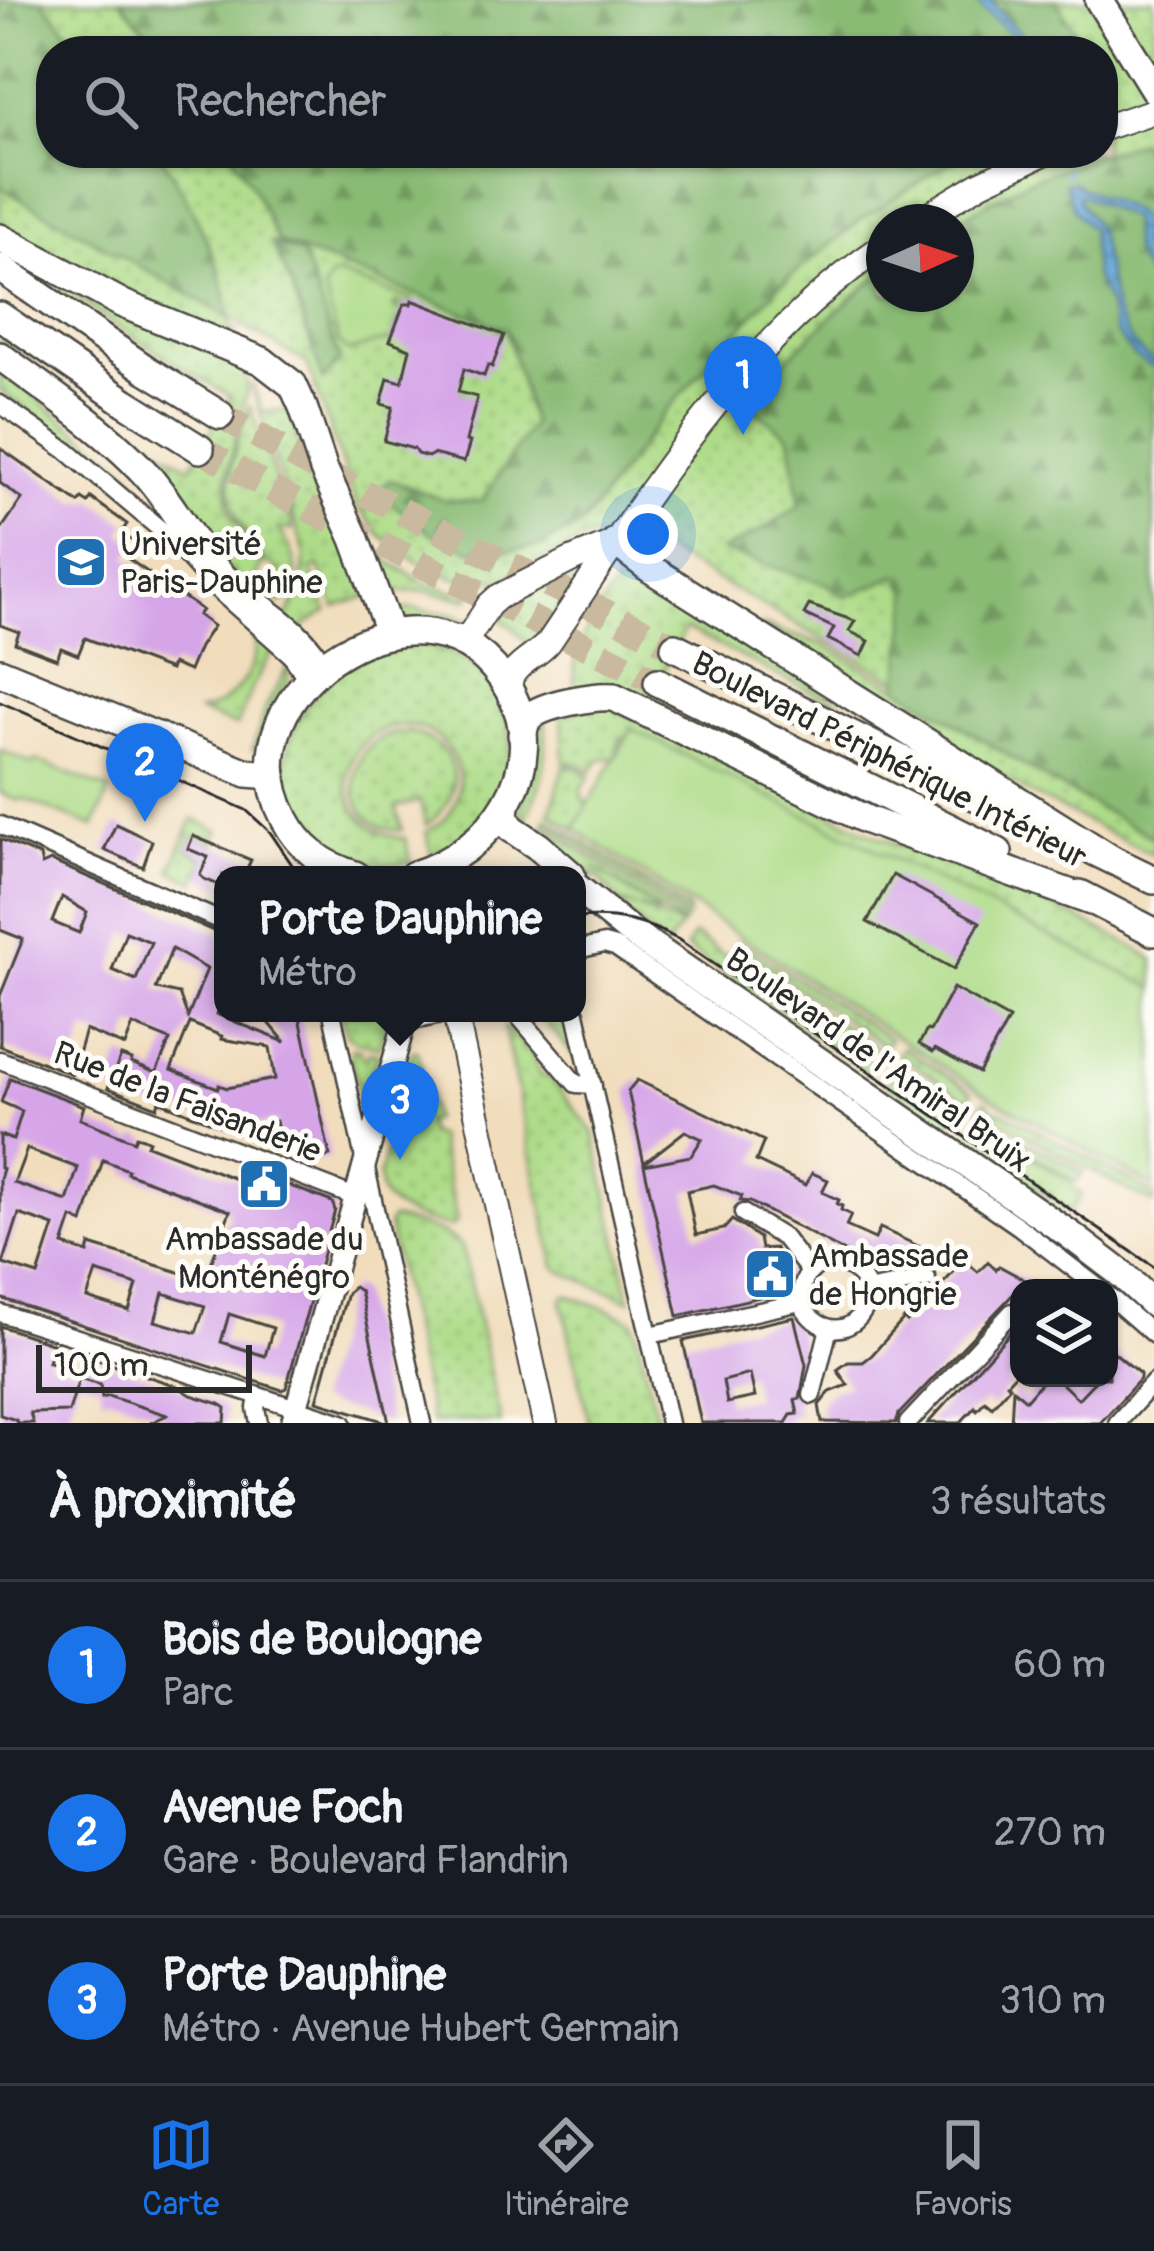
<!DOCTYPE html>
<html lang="fr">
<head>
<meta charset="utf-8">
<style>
	:root { --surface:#171b24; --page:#20242c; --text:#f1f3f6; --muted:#9ea1a6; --line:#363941; --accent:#1a73e8 }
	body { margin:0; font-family:Pangolin,sans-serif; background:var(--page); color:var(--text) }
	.controls { position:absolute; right:36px; bottom:36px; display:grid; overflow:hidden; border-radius:24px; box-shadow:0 3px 9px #0004 }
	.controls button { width:108px; height:108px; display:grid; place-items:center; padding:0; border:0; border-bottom:3px solid var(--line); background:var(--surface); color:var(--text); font:60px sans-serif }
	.compass { position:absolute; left:866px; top:204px; width:108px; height:108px; border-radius:50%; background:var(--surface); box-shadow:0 3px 9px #0004; rotate:87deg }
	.scale { position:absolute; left:36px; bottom:30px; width:216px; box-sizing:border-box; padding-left:12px; border:6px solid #2b2b2b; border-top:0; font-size:33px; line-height:42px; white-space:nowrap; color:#2b2b2b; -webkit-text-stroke:9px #fdfcf7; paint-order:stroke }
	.you { position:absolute; left:648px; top:534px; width:42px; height:42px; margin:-30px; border:9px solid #fff; border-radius:50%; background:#1a73e8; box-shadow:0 0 0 18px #1a73e833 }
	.badge { display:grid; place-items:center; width:78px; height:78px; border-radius:50%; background:var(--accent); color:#fff; font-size:39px; font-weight:700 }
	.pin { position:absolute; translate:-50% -99px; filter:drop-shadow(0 3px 6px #0008) }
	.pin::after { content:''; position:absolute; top:63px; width:42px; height:36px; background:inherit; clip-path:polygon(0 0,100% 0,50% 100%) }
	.popup { position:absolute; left:214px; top:866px; width:372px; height:156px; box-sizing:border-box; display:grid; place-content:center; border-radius:24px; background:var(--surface); filter:drop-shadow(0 3px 9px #0005); font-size:39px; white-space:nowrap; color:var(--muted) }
	.popup b { font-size:45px; color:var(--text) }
	.popup::after { content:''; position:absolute; left:50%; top:100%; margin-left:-24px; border:24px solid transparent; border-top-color:var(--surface) }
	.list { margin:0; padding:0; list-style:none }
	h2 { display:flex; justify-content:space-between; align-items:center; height:156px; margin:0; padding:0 48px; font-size:51px }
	h2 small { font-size:39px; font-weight:400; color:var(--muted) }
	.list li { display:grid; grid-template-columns:78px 1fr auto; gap:36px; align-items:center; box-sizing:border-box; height:168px; padding:0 48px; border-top:3px solid var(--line) }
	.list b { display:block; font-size:45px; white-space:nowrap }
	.list p { margin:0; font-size:39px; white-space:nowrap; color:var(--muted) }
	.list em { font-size:39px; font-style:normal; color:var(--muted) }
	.icon { flex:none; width:66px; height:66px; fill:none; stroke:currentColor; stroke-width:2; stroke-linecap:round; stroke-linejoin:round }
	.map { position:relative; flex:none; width:1154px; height:1423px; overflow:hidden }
	.search { position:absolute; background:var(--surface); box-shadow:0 3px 9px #0004; left:36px; right:36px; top:36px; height:132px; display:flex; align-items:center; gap:30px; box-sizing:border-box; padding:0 42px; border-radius:48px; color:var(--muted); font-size:45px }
	.sheet { height:660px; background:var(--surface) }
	nav { display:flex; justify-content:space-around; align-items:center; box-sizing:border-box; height:168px; border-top:3px solid var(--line); background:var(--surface); font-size:33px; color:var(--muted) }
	nav a { display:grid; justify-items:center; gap:6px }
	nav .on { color:var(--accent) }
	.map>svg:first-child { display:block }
	.green { fill:url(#green-dots); stroke:#6c8359; stroke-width:3; fill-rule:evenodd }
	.forest { fill:url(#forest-firs); stroke:#5a7350; stroke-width:3 }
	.pitch { fill:#addb87; stroke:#6c8359; stroke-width:3 }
	.water { fill:url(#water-waves); stroke:#4a6a83; stroke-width:3 }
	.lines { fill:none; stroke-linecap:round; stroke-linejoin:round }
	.stream { stroke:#68a8db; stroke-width:4.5 }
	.building { fill:#d6a5e8; fill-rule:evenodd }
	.trunk-tunnel { stroke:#c9b99f; stroke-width:27; stroke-dasharray:27 14; stroke-linecap:butt }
	.minor-casing { stroke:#494641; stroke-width:21 }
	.tertiary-casing { stroke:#494641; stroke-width:26 }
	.secondary-casing { stroke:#494641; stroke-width:28 }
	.primary-casing { stroke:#494641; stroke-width:32 }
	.trunk-casing { stroke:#494641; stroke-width:32 }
	.minor { stroke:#fff; stroke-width:16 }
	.tertiary { stroke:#fff; stroke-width:21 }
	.secondary { stroke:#fff; stroke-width:24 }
	.primary { stroke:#fff; stroke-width:27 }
	.trunk { stroke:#fff; stroke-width:27 }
	.tram { stroke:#2b2b2b; stroke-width:3 }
	.labels { text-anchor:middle; stroke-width:10; stroke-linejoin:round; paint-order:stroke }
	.poi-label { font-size:33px; fill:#2b2b2b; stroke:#fdfcf7; text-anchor:start }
	.street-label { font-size:33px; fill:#2b2b2b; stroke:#fdfcf7 }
</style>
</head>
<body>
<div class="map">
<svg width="1154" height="1423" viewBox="0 0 1154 1423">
	<defs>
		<pattern id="green-dots" width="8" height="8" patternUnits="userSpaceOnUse" patternTransform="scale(3)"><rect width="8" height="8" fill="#addb87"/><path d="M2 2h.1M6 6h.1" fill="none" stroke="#95bc75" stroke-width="1.8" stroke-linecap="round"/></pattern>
		<pattern id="forest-firs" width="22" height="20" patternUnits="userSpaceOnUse" patternTransform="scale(3)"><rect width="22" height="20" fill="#8abb74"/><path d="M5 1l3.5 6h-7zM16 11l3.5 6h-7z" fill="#71985f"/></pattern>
		<pattern id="water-waves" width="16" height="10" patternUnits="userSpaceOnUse" patternTransform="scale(3)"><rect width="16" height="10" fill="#68a8db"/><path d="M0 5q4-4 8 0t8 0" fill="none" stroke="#5689b2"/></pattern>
	</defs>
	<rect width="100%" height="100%" fill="#fdfcf7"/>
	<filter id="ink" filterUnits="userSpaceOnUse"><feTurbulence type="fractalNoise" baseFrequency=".00833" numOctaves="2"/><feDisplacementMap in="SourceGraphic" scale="24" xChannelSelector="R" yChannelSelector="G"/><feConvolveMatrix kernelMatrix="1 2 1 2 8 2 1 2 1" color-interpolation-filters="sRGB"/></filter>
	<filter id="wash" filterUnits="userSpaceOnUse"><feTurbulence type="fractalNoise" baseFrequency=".004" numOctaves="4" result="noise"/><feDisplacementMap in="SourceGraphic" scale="48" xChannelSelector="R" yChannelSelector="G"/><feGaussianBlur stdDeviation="2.7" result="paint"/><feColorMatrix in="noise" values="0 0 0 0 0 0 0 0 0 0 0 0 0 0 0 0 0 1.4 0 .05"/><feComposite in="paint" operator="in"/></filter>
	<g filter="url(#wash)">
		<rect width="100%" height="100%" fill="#f1ddbc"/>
		<g class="green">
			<path d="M0 0H1154V823L625 529 615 542 590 537 501 580 459 579 442 574 414 560 380 535 356 504 307 363 230 318 229 328 236 332 231 335 138 299 0 225ZM51 51H1103V153H51ZM884 222H956V294H884Z"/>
			<polygon points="45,274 49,274 119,311 231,359 241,366 248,387 227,475 228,506 232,516 260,559 262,565 257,574 258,579 267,586 269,600 267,602 215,558 171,488 142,455 1,345 0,340 96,408 190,467 231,397 114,325 72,294 66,293 62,287 64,284 56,280 54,284"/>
			<polygon points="0,369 127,470 161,514 87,451 0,391"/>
			<polygon points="252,384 262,412 288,410 312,478 343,530 368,596 335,607 319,566 315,567 312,571 327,611 298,631 285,620 301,590 305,554"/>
			<path d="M250 407 291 521 292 530 278 529C296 551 306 584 281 603L275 601 272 585 278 580V571L272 564H266C257 547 243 531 235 513 222 483 238 436 250 407Z"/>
			<polygon points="375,553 427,584 472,596 466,600 424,591 386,592 373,555"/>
			<path d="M634 567 862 717 685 629 648 701 576 693C567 650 592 621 614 587 621 577 623 573 634 567Z"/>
			<polygon points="570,571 572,589 531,647 513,628 492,612"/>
			<path d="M413 609 452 615 469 621C454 628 418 619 398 619L388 610Z"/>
			<polygon points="760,625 822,644 898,687 1051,782 1154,838 1154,855 1029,793"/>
			<path d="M257 633 277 650 275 654 271 653 252 688 237 726 197 711C227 712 265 663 254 637Z"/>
			<path d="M421 645C433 648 446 650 457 655 475 664 486 677 496 694 533 759 491 825 432 856L426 832C496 797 444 699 378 732 364 739 353 752 349 767 340 806 369 835 405 838L411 862C385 868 362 866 338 854 238 805 295 672 384 649 395 646 409 646 421 645Z"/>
			<polygon points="289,665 288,682 272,710 260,743 252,751 266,707"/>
			<polygon points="606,704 874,835 1021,891 1119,939 1154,959 1154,988 629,734 627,738 623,737 616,749 618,752 615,758 600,759 592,771 579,764 564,763 562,713"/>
			<path d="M545 720C548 759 542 790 523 824L521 808 534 771 537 730Z"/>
			<path d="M410 732C462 745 468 795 426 825L420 801 396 807 402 830C337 832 338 731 410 732Z"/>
			<polygon points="564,767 578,768 590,775 581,790 584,801 589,804 576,825 577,831 550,813"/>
			<polygon points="547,818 688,909 688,915 545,822"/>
			<polygon points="193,819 219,831 213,844 193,836 188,849 205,859 196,882 171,870"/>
			<polygon points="543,826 686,919 682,924 593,867 661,912 639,908 681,926 666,947 618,905 637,906 620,903 597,876 594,877 537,837"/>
			<polygon points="694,935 727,957 732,951 881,1051 867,1072 686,948"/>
			<polygon points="738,941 890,1039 885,1046 735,946"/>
			<polygon points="341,1013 388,1013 379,1047 355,1041 347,1035"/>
			<polygon points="538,1013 568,1013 577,1057 575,1057"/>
			<polygon points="504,1028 508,1028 536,1061 539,1075 549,1077 594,1133 630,1300 560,1271 555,1266"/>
			<polygon points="903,1047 972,1092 967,1100 898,1054"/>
			<polygon points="352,1048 361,1050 360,1055 366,1058 369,1052 378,1054 363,1105 351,1058"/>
			<path d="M413 1050 418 1051 433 1119 426 1121 429 1135H437L457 1221 451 1227C431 1222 395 1214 383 1196 379 1190 380 1183 379 1176Z"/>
			<polygon points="900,1064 963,1105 947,1128 885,1085"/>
			<polygon points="985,1100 997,1113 999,1110 1154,1194 1154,1204 979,1109"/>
			<polygon points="986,1120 1083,1172 1076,1182 983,1124"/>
			<polygon points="981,1126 1072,1182 1071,1186 1082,1194 1070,1212 967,1141 975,1129 979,1131"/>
			<path d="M391 1219C415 1223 444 1230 462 1247L501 1423 466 1421 432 1423 388 1225Z"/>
			<polygon points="567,1295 612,1311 634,1322 658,1423 589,1423 562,1301 563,1297"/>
		</g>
		<g class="forest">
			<path d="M0 0H42L85 51H51V153H159C187 196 225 266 229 317L0 187Z"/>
			<polygon points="120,0 1055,0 1088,51 163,51"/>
			<path d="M1139 141 1154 164V838L1051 782 898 687 910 592 903 585 899 575 845 597 829 585 722 551 766 528 800 505 790 437 745 402C789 357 834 310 884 272V294H956V222H953L1029 180Z"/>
			<polygon points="232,153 971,153 954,160 862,219 780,285 667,410 583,524 537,547 479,554 432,534 377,492 390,480 445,500 481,502 532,424 506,329 278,242 255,192"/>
			<path d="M272 243 301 253C318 288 325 325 340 360L323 380 293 290Z"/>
		</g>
		<g class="pitch">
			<path d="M338 275 412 300 410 306 395 303 394 309 408 313 398 319 390 341C373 340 362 350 347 351L338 341 324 288 331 277Z"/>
			<polygon points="632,729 1154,988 1154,1187 990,1097 577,831 576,825"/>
			<polygon points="0,750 33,764 36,760 110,790 94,827 21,798 19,801 0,793"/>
		</g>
		<g class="water">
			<path d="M975 0H991C1002 20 1023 31 1033 51H1021C1012 27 989 20 975 0Z"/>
			<path d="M1073 182C1093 198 1125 200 1141 220 1144 238 1135 250 1154 261V285C1146 274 1137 263 1133 249 1130 237 1134 230 1130 218L1082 195 1078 198C1083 211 1094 218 1098 231 1112 280 1107 332 1154 362V368L1133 355 1115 332 1108 304 1094 276 1091 229 1074 210 1065 183Z"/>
		</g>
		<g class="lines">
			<polyline class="stream" points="1067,170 1067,174"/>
		</g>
		<g id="blocks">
			<g class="building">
				<polygon points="412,300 504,335 492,367 488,365 484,376 464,369 458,392 477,397 466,441 470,442 464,462 433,454 428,457 417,454 414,449 384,441 393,407 381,404 388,378 402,382 410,349 390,341 404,304 411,304"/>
				<polygon points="0,448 79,503 82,499 88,503 91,498 127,524 121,533 137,544 127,558 202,610 198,615 213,626 199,647 189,671 172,664 170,670 85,638 78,655 61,648 57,659 15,643 19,632 0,625 0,531 22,499 0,483"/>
				<polygon points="809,605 855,621 849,631 869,641 862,656 828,639 834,628 804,614"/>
				<polygon points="116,824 152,841 143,867 104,850"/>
				<polygon points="193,836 251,860 244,875 223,875 223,887 204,879 200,875 208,857 188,849"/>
				<path d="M0 839 40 856 42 865 51 861 223 935V995L216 1014 285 1042 261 1013H299L330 1156 314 1161 282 1148 276 1121 233 1131 159 1101 157 1107 108 1088 121 1056 132 1060 131 1063 156 1073 170 1040 133 1025 125 1046 85 1030 72 1074 0 1046V996L23 939 0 930ZM62 897 87 912 79 933 52 922ZM126 932 151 942 136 980 112 970ZM172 949 207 969 188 1017 179 994 156 989ZM190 1023 222 1036 221 1039 270 1047 275 1079 227 1088 219 1085 218 1088 171 1070Z"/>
				<polygon points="893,875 980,922 954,969 867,922"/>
				<polygon points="953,988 1009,1019 979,1073 935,1049 933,1052 919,1044 927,1030 930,1031"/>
				<path d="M10 1078 84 1106 80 1119 134 1141 136 1136 143 1138 149 1141 147 1145 241 1181 246 1169 332 1202 335 1210 286 1388 282 1390 0 1298V1179L3 1169 0 1168V1135L13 1140 22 1111 1 1102ZM27 1149 78 1168 67 1201 14 1183ZM103 1160 128 1170 127 1173 230 1211 205 1280 90 1245 88 1253 63 1245 72 1218 83 1223ZM19 1214 54 1226 38 1275 3 1264ZM96 1272 137 1285 129 1311 87 1298ZM163 1293 205 1306 196 1333 155 1321ZM229 1314 273 1328 265 1356 221 1342Z"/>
				<polygon points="637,1080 764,1141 756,1161 806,1185 812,1173 828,1180 822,1192 839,1200 837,1204 842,1206 841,1210 851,1215 846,1226 875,1239 880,1228 939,1256 934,1268 925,1267 887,1274 750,1202 740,1201 742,1196 714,1185 687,1191 696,1235 724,1229 732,1220 759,1238 761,1249 775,1248 782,1271 786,1270 790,1290 678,1316 644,1165 691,1156 702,1139 685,1131 644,1163 628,1091"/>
				<polygon points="965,1260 978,1272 988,1262 996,1270 999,1266 1040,1288 1019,1288 899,1414 896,1423 822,1422 819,1405 830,1392 848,1385 837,1370 848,1362 863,1362 871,1356 904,1319 907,1322"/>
				<polygon points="354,1287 360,1291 389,1423 317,1401 347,1293"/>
				<path d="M794 1317 806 1365 800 1399 795 1400 798 1414 791 1415 786 1423H701L683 1341ZM750 1374 755 1397 727 1403 723 1381Z"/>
				<polygon points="1019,1323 1019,1370 1007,1383 1010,1386 992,1407 985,1401 977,1410 975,1407 960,1423 928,1423"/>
				<polygon points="0,1326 54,1344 48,1362 81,1372 86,1356 177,1386 191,1395 220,1404 226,1408 225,1423 150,1423 167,1415 108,1396 102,1398 100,1385 79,1379 69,1412 30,1413 33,1423 17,1423 16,1420 0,1415"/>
				<polygon points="1109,1348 1140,1374 1140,1379 1100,1423 1011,1423 1013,1389 1026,1400 1045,1378 1056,1378 1078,1399 1098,1378 1109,1378"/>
			</g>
		</g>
	</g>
	<g filter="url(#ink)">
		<use href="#blocks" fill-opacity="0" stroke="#494641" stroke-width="3"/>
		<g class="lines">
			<g class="trunk-tunnel">
				<polyline points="220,415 327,474 675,647"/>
				<polyline points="200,449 284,496 658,682"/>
			</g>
			<g class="minor-casing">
				<g id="minor">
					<polyline points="0,404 67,451 167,535 212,585 291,655 307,680"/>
					<polyline points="0,825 223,922"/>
					<polyline points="577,950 604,944 615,947 1018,1226 1099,1288"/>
					<polyline points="332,1013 422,1423"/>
					<polyline points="516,1013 576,1084 593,1085"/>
					<polyline points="576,1013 669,1423"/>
					<polyline points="0,1060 355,1197"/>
					<polyline points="743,1213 784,1238 810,1272"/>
					<polyline points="867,1291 927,1279"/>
					<polyline points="1109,1296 1154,1335"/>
					<polyline points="0,1313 343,1423"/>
					<path d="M650 1335 801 1302C810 1326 841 1340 860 1316 896 1269 799 1232 801 1302"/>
					<polyline points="812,1395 829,1328"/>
					<polyline points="258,1396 256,1408 259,1423"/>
					<polyline points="908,1423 1012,1312"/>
					<polyline points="1117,1423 1154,1382"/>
				</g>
			</g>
			<g class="tertiary-casing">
				<polyline id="tertiary" points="292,1423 404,1024 415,1018 438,1013"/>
			</g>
			<g class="secondary-casing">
				<g id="secondary">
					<polyline points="1103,128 1154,111"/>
					<polyline points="917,222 981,183 1044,153"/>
					<polyline points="450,639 469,636 489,605 498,597 571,560 615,542"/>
					<path d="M510 691C505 667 535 659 549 642 648 495 735 348 884 245"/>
					<polyline points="455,1013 545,1423"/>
				</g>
			</g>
			<g class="primary-casing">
				<g id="primary">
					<polyline points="1099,0 1154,89"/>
					<polyline points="262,361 293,385 303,407 324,470 355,539 390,634"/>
					<polyline points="0,672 247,773 272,775"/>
					<polyline points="506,805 505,817 511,828 539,847 571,875"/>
					<path d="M355 875C324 866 300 848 285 819 215 686 433 552 509 690 553 768 490 853 414 875"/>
					<polyline points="577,888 631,932 1069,1234 1119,1272 1154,1304"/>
				</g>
			</g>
			<g class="trunk-casing">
				<g id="trunk">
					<polyline points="0,238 123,304 262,361"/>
					<polyline points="0,268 147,370 220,415"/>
					<polyline points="0,316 125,402 200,449"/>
					<path d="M0 356C46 390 105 430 143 471 175 505 193 549 227 581 256 609 302 630 319 668"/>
					<polyline points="615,542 648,567 1111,859"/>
					<polyline points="675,647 999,808"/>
					<polyline points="658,682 998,852"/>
					<path d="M522 735C525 726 524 722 531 716 545 704 596 695 614 697L867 820 1091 901"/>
					<polyline points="1094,851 1154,880"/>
					<polyline points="1080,894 1154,932"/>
				</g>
			</g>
			<use href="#minor" class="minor"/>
			<use href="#tertiary" class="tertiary"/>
			<use href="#secondary" class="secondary"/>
			<use href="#primary" class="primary"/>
			<use href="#trunk" class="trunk"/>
			<g class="tram">
				<polyline points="0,702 246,810 270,832 299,875"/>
				<path d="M577 918C615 915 646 921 679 940L1154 1267"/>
			</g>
		</g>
	</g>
	<defs>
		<g id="university-square" transform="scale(2.7)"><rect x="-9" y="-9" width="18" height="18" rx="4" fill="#1f6fb2" stroke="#fdfcf7"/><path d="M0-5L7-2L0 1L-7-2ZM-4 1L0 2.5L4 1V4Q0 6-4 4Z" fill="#fff"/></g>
		<g id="civic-square" transform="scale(2.7)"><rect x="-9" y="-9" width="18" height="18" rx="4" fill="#1f6fb2" stroke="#fdfcf7"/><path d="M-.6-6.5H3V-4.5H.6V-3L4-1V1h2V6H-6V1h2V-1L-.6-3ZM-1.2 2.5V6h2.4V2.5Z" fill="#fff"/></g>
	</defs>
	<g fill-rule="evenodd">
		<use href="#university-square" x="81" y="562"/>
		<use href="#civic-square" x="264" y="1184"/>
		<use href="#civic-square" x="770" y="1274"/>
	</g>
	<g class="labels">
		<g class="poi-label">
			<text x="120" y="555">Université<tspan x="120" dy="38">Paris-Dauphine</tspan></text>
			<text x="264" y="1250" text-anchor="middle">Ambassade du<tspan x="264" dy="38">Monténégro</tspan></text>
			<text x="809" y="1267">Ambassade<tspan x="809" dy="38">de Hongrie</tspan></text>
		</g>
		<g class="street-label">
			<text transform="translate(890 759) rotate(27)" y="12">Boulevard Périphérique Intérieur</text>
			<text transform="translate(879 1059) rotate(35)" y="12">Boulevard de l'Amiral Bruix</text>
			<text transform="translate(188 1101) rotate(21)" y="12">Rue de la Faisanderie</text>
		</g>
	</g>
</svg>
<div class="controls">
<button><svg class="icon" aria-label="layers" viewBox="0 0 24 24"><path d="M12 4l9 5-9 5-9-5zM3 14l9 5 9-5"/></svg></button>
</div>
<svg class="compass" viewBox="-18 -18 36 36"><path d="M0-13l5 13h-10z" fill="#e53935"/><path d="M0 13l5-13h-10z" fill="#9ea1a6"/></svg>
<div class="scale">100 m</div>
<div class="you"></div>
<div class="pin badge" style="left:743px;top:435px">1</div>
<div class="pin badge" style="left:145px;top:822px">2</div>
<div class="pin badge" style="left:400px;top:1160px">3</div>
<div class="popup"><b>Porte Dauphine</b>Métro</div>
<div class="search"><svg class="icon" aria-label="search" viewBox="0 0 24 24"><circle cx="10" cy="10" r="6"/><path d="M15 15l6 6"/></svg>Rechercher</div>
</div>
<section class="sheet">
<h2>À proximité<small>3 résultats</small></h2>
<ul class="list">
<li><span class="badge">1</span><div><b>Bois de Boulogne</b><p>Parc</p></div><em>60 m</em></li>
<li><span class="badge">2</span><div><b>Avenue Foch</b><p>Gare · Boulevard Flandrin</p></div><em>270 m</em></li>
<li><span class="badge">3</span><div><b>Porte Dauphine</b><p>Métro · Avenue Hubert Germain</p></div><em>310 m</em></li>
</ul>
</section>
<nav>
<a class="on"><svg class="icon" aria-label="map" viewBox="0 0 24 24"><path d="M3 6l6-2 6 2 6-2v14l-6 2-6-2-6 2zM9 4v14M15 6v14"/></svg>Carte</a>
<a><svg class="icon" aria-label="directions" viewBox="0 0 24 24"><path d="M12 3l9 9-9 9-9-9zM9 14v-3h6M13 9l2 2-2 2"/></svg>Itinéraire</a>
<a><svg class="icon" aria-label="saved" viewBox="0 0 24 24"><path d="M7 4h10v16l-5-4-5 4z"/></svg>Favoris</a>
</nav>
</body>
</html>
